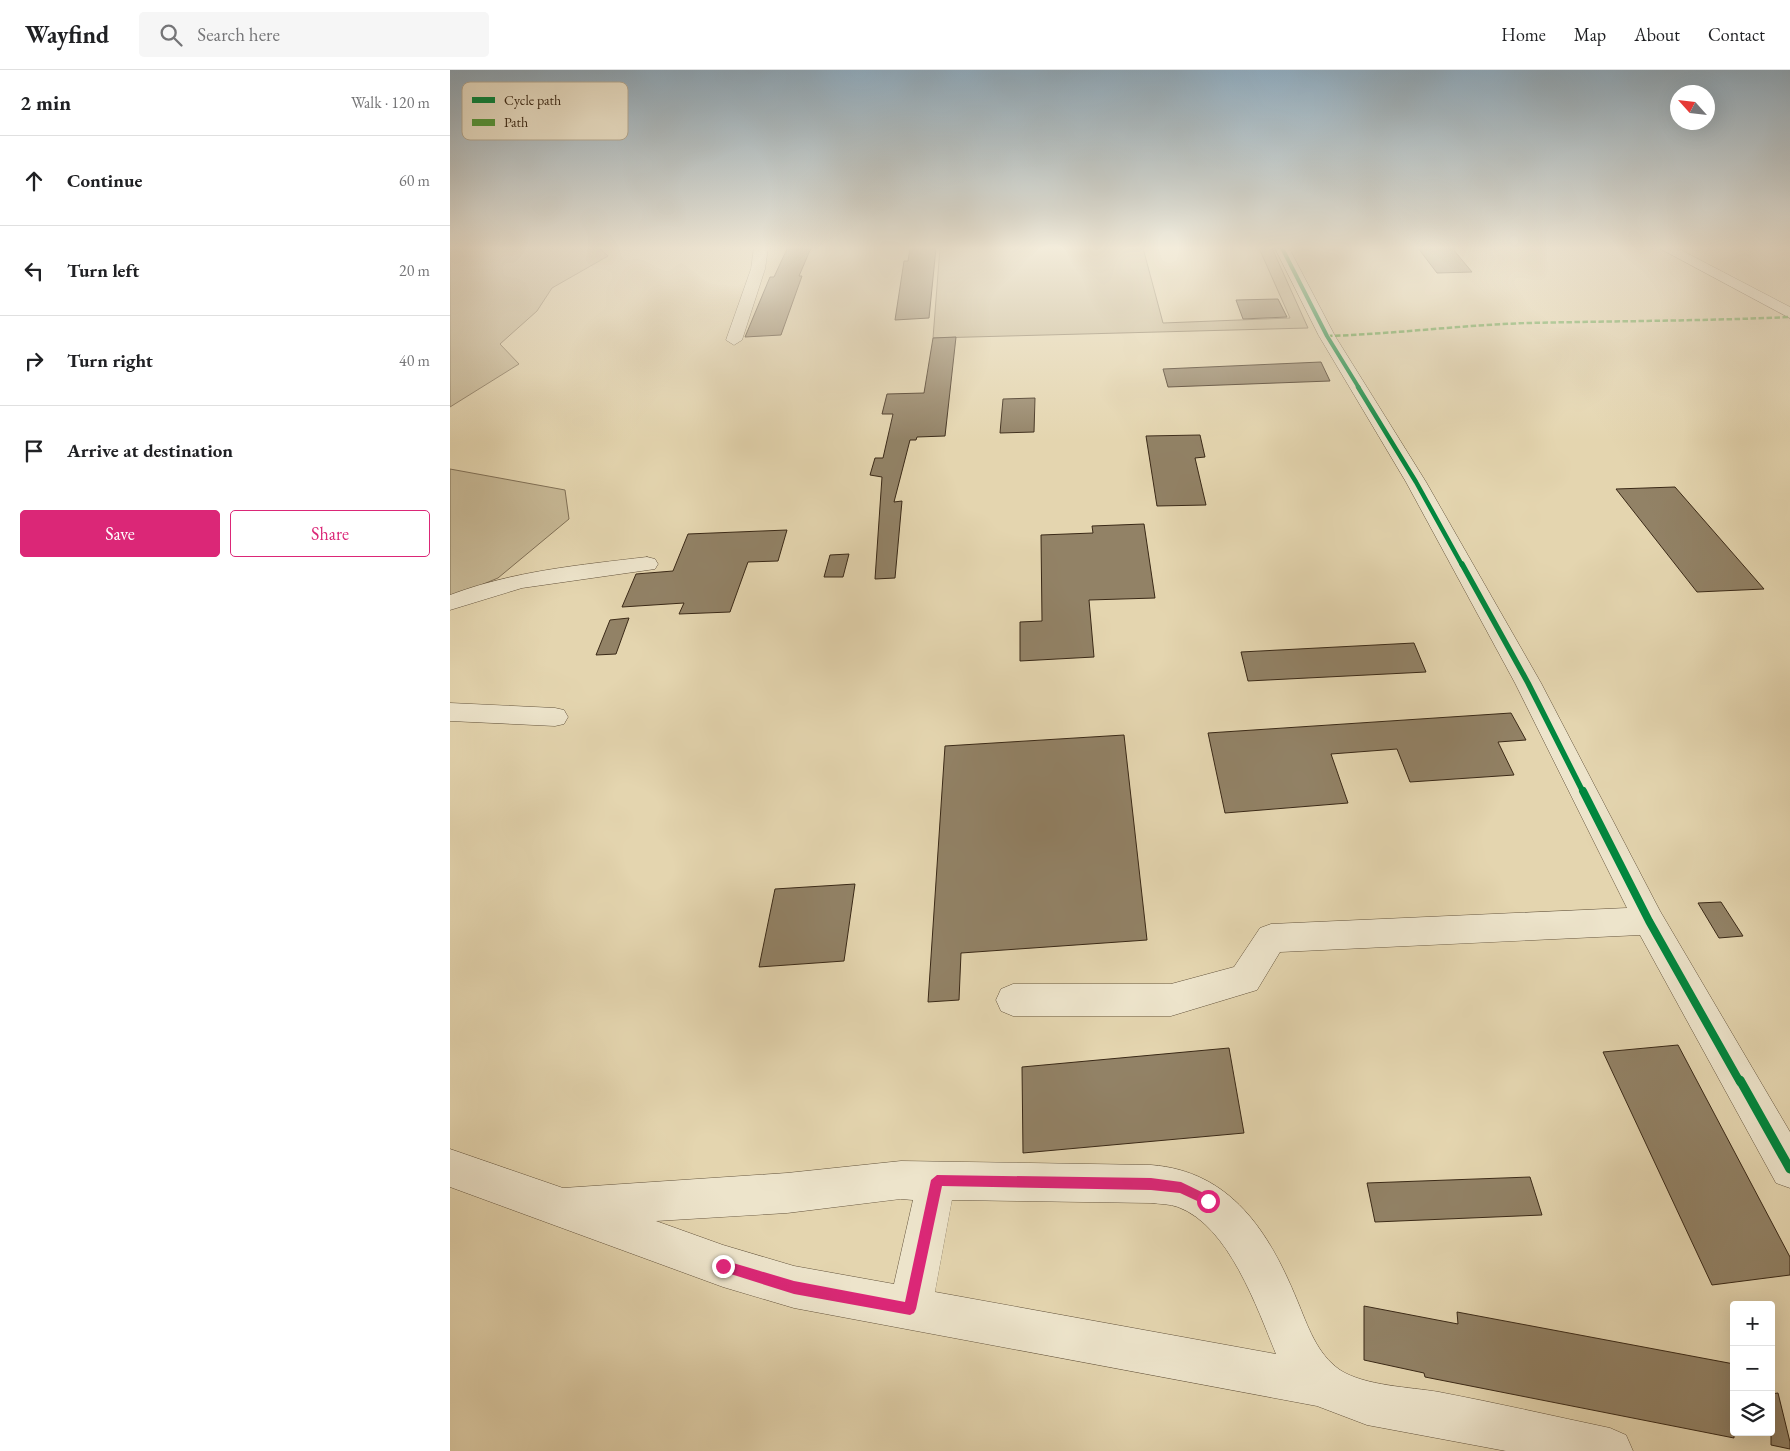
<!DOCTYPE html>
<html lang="en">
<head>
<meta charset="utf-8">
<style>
	:root { --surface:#fff; --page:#f6f6f6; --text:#202124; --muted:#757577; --line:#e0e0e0; --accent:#db2777 }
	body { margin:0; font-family:"EB Garamond",serif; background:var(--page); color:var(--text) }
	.controls { position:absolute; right:15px; bottom:15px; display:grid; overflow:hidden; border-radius:5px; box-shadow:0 5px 20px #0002 }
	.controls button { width:45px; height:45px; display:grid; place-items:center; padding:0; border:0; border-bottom:1px solid var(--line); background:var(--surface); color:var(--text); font:25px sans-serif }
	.compass { position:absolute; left:1220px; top:15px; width:45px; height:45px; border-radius:50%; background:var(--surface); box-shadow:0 5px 20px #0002; rotate:297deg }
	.stop { position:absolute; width:15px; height:15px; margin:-11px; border:4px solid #db2777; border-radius:50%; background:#fff }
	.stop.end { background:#db2777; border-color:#fff; box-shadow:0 1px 5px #0008 }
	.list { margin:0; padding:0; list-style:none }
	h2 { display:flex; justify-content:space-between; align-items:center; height:65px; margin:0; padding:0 20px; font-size:21px }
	h2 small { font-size:16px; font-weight:400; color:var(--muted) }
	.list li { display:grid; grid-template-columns:32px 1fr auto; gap:15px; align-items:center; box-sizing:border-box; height:90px; padding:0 20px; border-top:1px solid var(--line) }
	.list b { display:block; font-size:19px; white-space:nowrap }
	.list em { font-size:16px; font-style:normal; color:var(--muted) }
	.actions { display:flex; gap:10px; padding:15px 20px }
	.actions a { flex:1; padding:11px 0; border:1px solid var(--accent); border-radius:5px; text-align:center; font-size:18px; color:var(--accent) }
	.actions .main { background:var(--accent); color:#fff }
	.icon { flex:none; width:28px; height:28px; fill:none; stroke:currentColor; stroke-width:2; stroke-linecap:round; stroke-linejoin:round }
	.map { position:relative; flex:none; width:1340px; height:1381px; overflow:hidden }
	header { display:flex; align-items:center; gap:30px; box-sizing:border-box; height:70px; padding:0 25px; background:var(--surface); border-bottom:1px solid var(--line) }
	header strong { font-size:24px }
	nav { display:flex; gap:28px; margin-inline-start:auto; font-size:18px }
	.search { width:350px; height:45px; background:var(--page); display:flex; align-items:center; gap:12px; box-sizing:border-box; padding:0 18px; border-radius:5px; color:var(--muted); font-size:19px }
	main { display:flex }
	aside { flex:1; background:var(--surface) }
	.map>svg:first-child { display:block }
	.green { fill:#c7b895; stroke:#807056 }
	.building { fill:#928266; stroke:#3a2917 }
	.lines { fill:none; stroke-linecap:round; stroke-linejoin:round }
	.minor-casing { stroke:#64543d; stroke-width:1 }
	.minor { fill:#ede4cb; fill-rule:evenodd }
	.quiet { stroke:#529c3d; stroke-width:2.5; stroke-dasharray:5.5 2.5; stroke-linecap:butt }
	.cycleway-far4-casing { stroke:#ede4cb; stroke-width:5.5 }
	.cycleway-far3-casing { stroke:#ede4cb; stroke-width:7 }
	.cycleway-far2-casing { stroke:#ede4cb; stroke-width:9 }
	.cycleway-far1-casing { stroke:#ede4cb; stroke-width:11 }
	.cycleway-casing { stroke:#ede4cb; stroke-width:12 }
	.cycleway-far4 { stroke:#00873e; stroke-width:4 }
	.cycleway-far3 { stroke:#00873e; stroke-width:4.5 }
	.cycleway-far2 { stroke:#00873e; stroke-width:5.5 }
	.cycleway-far1 { stroke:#00873e; stroke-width:8 }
	.cycleway { stroke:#00873e; stroke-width:9 }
	.route { fill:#db2777 }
	.key { fill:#ede4cb; stroke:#b7ac95; stroke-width:1 }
	.key-label { font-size:14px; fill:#3a2917 }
</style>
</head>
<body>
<header>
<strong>Wayfind</strong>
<div class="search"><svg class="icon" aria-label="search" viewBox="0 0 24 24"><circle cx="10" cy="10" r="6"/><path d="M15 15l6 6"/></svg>Search here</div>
<nav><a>Home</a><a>Map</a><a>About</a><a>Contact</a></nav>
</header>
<main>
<aside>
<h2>2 min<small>Walk · 120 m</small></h2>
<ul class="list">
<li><svg class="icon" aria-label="ahead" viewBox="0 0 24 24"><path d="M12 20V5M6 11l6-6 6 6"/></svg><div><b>Continue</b></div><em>60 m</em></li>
<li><svg class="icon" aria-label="left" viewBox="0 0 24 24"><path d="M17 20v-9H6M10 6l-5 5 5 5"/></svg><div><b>Turn left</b></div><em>20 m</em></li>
<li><svg class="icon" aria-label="right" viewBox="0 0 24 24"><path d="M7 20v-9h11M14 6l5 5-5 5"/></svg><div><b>Turn right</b></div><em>40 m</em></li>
<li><svg class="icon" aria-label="arrive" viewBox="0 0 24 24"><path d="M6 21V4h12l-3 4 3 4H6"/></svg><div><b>Arrive at destination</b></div></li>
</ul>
<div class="actions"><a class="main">Save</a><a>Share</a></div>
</aside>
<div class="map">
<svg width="1340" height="1381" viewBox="0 0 1340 1381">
	<rect width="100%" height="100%" fill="#e4d5af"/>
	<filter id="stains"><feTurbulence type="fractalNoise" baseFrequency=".004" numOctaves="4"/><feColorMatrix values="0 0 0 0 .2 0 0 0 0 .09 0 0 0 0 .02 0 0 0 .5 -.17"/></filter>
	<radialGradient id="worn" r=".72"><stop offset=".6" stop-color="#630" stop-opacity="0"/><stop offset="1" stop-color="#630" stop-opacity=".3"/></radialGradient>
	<g class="green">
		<polygon points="0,178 149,178 158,186 102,218 87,241 50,274 69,294 0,337"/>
		<polygon points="490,178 693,178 713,253 840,248 809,178 822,178 858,258 483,268"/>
		<polygon points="0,399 115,420 119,449 48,508 0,528"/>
	</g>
	<g class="building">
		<polygon points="361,178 349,206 352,206 331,265 295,267 320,207 324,207 337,179"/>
		<polygon points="460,178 486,178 479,248 445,250 454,191 458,191"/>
		<polygon points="968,178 1002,178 1022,202 987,203"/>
		<polygon points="828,229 837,247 793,249 786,230"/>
		<polygon points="506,267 495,366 467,367 466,370 460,370 444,432 452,431 445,508 425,509 432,407 420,405 425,388 433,388 443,344 432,344 437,324 474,323 483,268"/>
		<polygon points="871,292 880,311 718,317 713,299"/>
		<polygon points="585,328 584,362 550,363 553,329"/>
		<polygon points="750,365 755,387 745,388 756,435 707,436 696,366"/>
		<polygon points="1225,417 1314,519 1247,522 1166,419"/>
		<polygon points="694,454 705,528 639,530 644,587 570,591 570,552 592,551 591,465 643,463 642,456"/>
		<polygon points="337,460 328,491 298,492 280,542 229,544 234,533 172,537 186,504 223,501 238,464"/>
		<polygon points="399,484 393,507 374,507 380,485"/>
		<polygon points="179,548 166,584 146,585 160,550"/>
		<polygon points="964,573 976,602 798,611 791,582"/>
		<polygon points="1061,643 1076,670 1048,672 1064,705 960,712 947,679 881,684 898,733 775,743 758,663"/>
		<polygon points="674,665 697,870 511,883 509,930 478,932 495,676"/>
		<polygon points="405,814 394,891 309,897 325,819"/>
		<polygon points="1271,832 1293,866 1269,868 1248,833"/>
		<polygon points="1228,975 1340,1187 1340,1205 1262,1215 1153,982"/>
		<polygon points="779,978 794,1063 573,1083 572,997"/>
		<polygon points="1080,1107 1092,1145 925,1152 917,1113"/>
		<polygon points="914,1236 1008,1254 1007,1242 1284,1294 1284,1368 975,1307 974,1303 914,1290"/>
		<polygon points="1328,1323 1340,1372 1340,1379 1321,1375 1321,1324"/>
	</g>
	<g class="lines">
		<g class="minor-casing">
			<g id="minor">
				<polygon points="304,178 318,178 315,199 292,270 284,275 276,270 301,199"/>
				<polygon points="825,178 839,178 885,266 976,412 1091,613 1210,841 1340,1062 1340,1118 1326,1113 1190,865 830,882 807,920 721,946 563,946 551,941 546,930 551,919 563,914 721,914 784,897 810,858 821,854 1177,838 1065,613 956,412 869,266"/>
				<polygon points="1209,178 1227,178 1340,237 1340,248"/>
				<path d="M197 487 205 489 208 494 205 499 72 518 0 540V525C63 501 130 495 197 487Z"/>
				<polygon points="0,633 105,638 114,640 118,647 114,654 105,656 0,651"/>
				<path d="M0 1079 113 1118 337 1103 451 1091 701 1095C781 1101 819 1162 847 1230 858 1256 866 1283 890 1300 915 1316 960 1317 989 1322 1047 1333 1103 1346 1160 1358L1176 1365 1183 1381H1056L917 1355 867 1336 344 1238 273 1217 0 1117ZM451 1129 463 1130 444 1214 344 1196 273 1175 206 1151 337 1143ZM502 1130 701 1133C710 1134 720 1134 728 1137 779 1156 807 1238 826 1284L485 1222Z"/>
			</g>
		</g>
		<use href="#minor" class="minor"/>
		<path class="quiet" d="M877 266C944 264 1011 255 1078 253 1165 251 1253 251 1340 247"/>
		<g class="cycleway-far4-casing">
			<polyline id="cycleway-far4" points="832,178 877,266 909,318"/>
		</g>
		<g class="cycleway-far3-casing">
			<polyline id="cycleway-far3" points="908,317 966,412 1012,495"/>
		</g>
		<g class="cycleway-far2-casing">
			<polyline id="cycleway-far2" points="1012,494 1078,613 1133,722"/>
		</g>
		<g class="cycleway-far1-casing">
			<polyline id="cycleway-far1" points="1133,721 1199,851 1290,1012"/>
		</g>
		<g class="cycleway-casing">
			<polyline id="cycleway" points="1290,1010 1340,1099"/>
		</g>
		<use href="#cycleway-far4" class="cycleway-far4"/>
		<use href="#cycleway-far3" class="cycleway-far3"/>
		<use href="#cycleway-far2" class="cycleway-far2"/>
		<use href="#cycleway-far1" class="cycleway-far1"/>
		<use href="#cycleway" class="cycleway"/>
	</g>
	<linearGradient id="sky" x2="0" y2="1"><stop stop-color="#8faabc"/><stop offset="0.48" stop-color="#f3ecdb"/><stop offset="1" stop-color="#f3ecdb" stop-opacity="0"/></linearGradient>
	<rect width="1340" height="371" fill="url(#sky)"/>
	<polygon class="route" points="487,1105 701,1108 731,1112 762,1127 764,1131 758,1136 730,1123 701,1120 492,1116 466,1239 464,1243 460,1245 344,1224 268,1200 267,1196 268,1192 273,1190 344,1211 455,1232 481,1110"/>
	<rect x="12" y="12" width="166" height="58" rx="8" class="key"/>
	<rect x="22" y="27" width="23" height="6" fill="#00873e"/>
	<rect x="22" y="49" width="23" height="7" fill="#529c3d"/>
	<g class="key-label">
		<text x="54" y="35">Cycle path</text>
		<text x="54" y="57">Path</text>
	</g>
	<rect width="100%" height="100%" filter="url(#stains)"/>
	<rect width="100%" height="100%" fill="url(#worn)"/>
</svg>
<div class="controls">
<button>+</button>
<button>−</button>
<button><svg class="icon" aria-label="layers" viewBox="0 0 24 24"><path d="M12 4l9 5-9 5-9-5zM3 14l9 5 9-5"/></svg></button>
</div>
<svg class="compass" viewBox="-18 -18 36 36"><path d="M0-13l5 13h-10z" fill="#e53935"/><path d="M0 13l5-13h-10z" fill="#757577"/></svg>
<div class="stop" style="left:758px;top:1131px"></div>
<div class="stop end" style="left:273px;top:1196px"></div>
</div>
</main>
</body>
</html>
